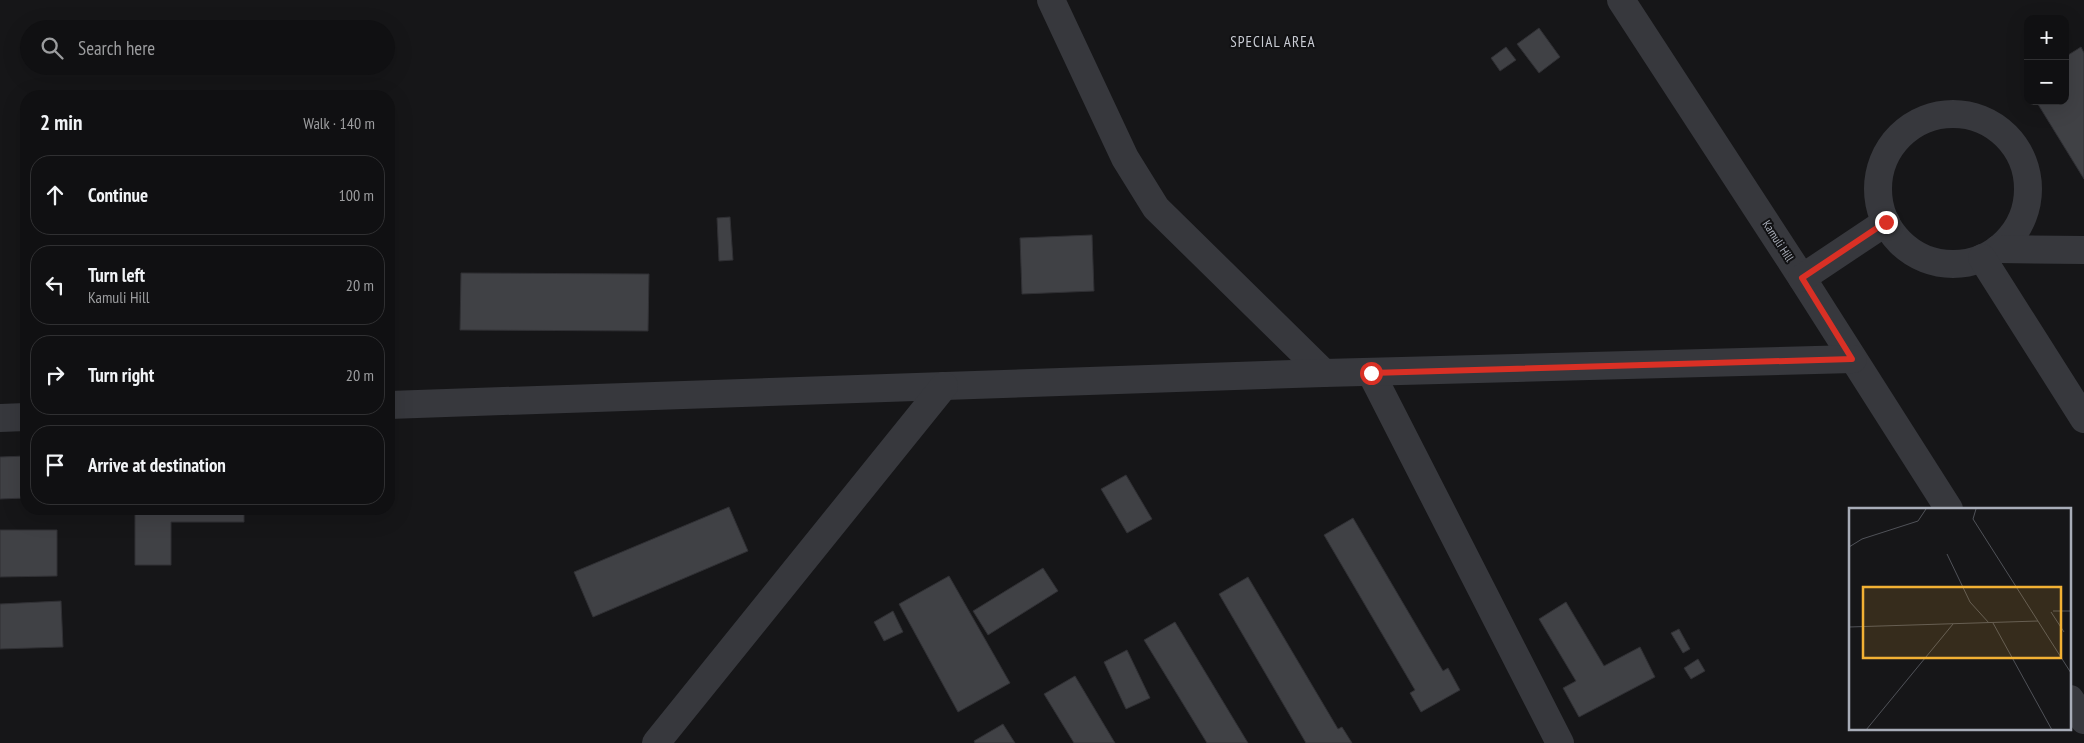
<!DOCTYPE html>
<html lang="en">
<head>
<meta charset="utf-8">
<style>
	:root { --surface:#101012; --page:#1e1e20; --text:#f1f3f6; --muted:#9c9d9f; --line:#303032 }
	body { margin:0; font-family:"PT Sans Narrow",sans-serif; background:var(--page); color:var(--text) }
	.controls { position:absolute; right:15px; top:15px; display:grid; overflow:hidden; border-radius:10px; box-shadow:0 5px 20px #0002 }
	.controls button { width:45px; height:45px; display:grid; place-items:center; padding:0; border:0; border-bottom:1px solid var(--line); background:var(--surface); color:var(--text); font:25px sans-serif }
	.stop { position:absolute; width:15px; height:15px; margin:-11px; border:4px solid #d93025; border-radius:50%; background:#fff }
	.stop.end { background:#d93025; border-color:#fff; box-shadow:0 1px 5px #0008 }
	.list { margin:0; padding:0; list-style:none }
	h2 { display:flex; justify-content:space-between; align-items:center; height:65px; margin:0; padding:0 20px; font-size:21px }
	h2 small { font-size:16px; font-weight:400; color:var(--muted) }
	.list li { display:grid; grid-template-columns:32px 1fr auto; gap:15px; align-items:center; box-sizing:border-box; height:80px; margin:0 10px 10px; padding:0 10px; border:1px solid var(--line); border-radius:20px }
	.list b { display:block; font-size:19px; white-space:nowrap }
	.list p { margin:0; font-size:16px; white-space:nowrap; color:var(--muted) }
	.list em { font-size:16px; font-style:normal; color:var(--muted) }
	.icon { flex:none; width:28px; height:28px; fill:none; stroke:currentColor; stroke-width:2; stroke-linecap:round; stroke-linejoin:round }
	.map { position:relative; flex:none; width:2084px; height:743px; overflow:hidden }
	.search { position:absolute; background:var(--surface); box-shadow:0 5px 20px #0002; left:20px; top:20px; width:375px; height:55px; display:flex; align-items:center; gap:12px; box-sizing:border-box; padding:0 18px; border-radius:28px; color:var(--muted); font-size:19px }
	.panel { position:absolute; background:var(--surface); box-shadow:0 5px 20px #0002; left:20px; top:90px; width:375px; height:425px; border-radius:20px }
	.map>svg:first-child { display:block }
	.building { fill:#404145; stroke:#303034 }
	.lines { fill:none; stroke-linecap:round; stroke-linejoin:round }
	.minor { stroke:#37383d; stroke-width:28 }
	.route { stroke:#d93025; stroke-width:6 }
	.labels { text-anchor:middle; stroke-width:4; stroke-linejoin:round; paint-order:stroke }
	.street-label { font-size:12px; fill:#a8adb8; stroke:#111113 }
	.quarter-label { font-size:15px; letter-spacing:1px; fill:#c9ccd4; stroke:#111113 }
	.inset-road { fill:none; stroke:#505258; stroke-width:1 }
	.view { fill:#f2b134; fill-opacity:0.15; stroke:#f2b134; stroke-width:2.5 }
	.inset-edge { fill:none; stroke:#a8adb8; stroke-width:2.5 }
</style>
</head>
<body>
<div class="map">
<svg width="2084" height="743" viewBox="0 0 2084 743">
	<rect width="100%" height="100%" fill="#161618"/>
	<g class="building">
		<polygon points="1539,28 1560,57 1539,73 1517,44"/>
		<polygon points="1506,47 1516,60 1500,71 1491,58"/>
		<polygon points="2081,47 2084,53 2084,179 2036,101 2065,101 2065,57"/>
		<polygon points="730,217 733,260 719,261 717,218"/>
		<polygon points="1092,235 1094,291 1022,294 1020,238"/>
		<polygon points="461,273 649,274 648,331 460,330"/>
		<polygon points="26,456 26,498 0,499 0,457"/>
		<polygon points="1126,475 1152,519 1127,533 1101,489"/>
		<polygon points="729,507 748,551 593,617 574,572"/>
		<polygon points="135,509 244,509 244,522 171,522 171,565 135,565"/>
		<polygon points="1353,518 1443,671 1448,668 1460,690 1421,712 1410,693 1415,690 1324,535"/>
		<polygon points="0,530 57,530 57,576 0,577"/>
		<polygon points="1043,568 1058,591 988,635 973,611"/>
		<polygon points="949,576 1010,683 958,712 899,604"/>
		<polygon points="1248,577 1338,729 1342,727 1352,743 1306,743 1219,594"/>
		<polygon points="61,601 63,647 0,649 0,604"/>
		<polygon points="1566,602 1604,666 1640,647 1655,677 1579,717 1563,688 1576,681 1539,619"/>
		<polygon points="893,611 903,632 884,641 874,622"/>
		<polygon points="1175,622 1248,743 1207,743 1144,640"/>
		<polygon points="1679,629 1690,649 1683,653 1671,633"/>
		<polygon points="1127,650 1150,698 1126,709 1104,662"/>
		<polygon points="1698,659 1705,671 1691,679 1684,668"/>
		<polygon points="1075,676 1115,743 1074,743 1044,694"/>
		<polygon points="1003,724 1015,743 975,743 974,741"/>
	</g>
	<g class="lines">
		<g class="minor">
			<polyline points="1051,0 1125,158 1156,208 1324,373"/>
			<polyline points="1621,0 1802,278 1949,509"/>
			<circle cx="1953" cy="189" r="75"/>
			<polyline points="1998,249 2084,250"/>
			<polyline points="1982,258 2084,419"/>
			<polyline points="1802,278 1886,222"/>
			<polyline points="1371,373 1560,743"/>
			<polyline points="389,405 1324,373 1853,359"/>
			<polyline points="0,418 26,417"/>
			<polyline points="2070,699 2084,720"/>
			<polyline points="656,743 944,386"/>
		</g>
	</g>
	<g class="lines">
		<polyline class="route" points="1371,373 1852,359 1802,278 1886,222"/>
	</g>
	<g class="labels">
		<g class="street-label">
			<text transform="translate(1778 241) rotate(57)" y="4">Kamuli Hill</text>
		</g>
		<g class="quarter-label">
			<text x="1273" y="47">SPECIAL AREA</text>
		</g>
	</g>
	<g transform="translate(1849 508)">
		<rect width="222" height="222" fill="#161618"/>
		<path class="inset-road" d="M127 1 124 11 222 165M0 39 13 31 69 13 77 1M98 46 121 94 140 115M204 103H222M202 104 215 124M144 115 203 222M0 119 189 113M17 222 104 116"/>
		<path class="view" d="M14 79H212V150H14Z"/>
		<rect width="222" height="222" class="inset-edge"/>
	</g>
</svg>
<div class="controls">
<button>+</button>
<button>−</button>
</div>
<div class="stop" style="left:1371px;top:373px"></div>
<div class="stop end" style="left:1886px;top:222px"></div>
<div class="search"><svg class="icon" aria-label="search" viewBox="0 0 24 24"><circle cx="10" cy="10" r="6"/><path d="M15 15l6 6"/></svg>Search here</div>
<section class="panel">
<h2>2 min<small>Walk · 140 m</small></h2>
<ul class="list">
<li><svg class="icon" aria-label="ahead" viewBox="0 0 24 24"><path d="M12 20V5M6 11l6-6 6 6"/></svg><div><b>Continue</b></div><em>100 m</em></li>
<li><svg class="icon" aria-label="left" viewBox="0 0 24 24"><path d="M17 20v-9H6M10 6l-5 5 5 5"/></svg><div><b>Turn left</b><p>Kamuli Hill</p></div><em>20 m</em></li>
<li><svg class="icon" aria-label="right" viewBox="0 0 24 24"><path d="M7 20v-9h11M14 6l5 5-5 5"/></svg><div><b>Turn right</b></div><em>20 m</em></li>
<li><svg class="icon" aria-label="arrive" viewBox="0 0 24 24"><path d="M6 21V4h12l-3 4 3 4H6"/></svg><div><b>Arrive at destination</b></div></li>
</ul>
</section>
</div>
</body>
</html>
